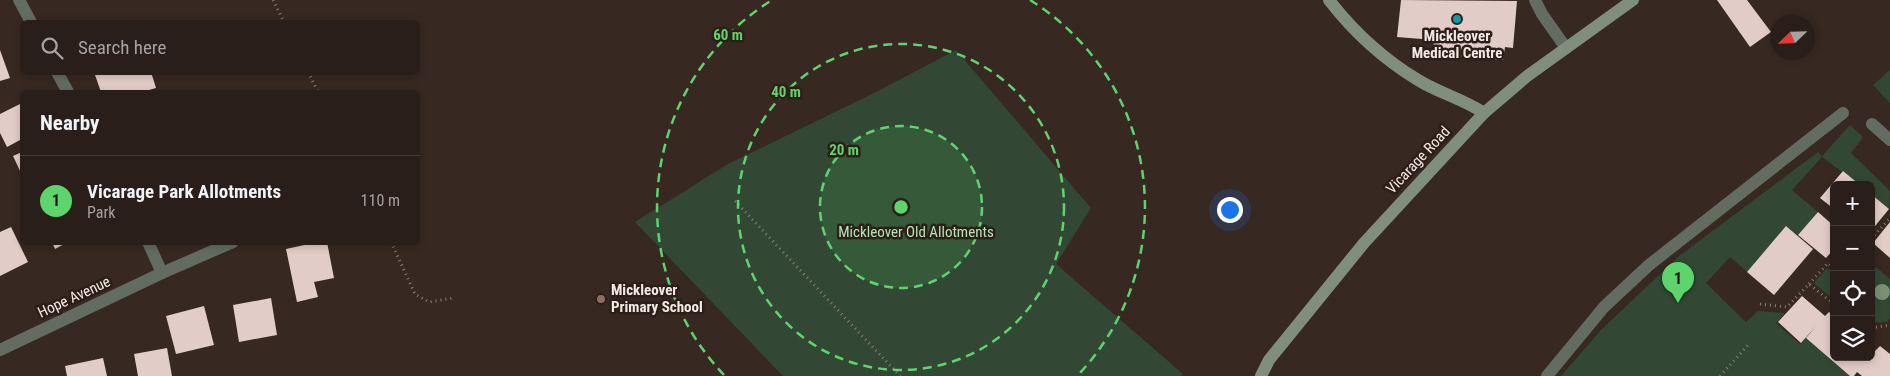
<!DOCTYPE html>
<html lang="en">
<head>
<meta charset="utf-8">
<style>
	:root { --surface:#291e19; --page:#352b26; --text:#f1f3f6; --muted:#a5a2a2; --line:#453c38; --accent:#5dd56c }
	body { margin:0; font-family:"Roboto Condensed",sans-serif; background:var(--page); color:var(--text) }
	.controls { position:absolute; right:15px; bottom:15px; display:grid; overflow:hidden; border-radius:8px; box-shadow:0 2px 8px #0003 }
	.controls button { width:45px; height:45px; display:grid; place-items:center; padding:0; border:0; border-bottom:1px solid var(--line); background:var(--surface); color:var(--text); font:25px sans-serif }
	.compass { position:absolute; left:1770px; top:15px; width:45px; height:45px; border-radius:50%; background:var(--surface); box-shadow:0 2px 8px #0003; rotate:247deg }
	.you { position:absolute; left:1229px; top:209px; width:18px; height:18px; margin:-12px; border:4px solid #fff; border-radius:50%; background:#1a73e8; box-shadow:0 0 0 8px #1a73e833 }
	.badge { display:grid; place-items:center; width:32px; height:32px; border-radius:50%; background:var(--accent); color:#111; font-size:16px; font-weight:700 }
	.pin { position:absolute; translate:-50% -41px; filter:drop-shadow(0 1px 2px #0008) }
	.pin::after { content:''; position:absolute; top:26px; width:18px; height:15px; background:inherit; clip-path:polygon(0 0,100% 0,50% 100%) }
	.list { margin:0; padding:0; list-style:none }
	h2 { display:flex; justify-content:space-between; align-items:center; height:65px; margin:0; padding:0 20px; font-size:21px }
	h2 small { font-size:16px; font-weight:400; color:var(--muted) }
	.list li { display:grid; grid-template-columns:32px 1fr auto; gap:15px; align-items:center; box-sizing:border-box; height:90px; padding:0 20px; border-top:1px solid var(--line) }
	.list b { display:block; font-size:19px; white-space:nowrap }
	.list p { margin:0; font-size:16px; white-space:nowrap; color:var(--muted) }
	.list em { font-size:16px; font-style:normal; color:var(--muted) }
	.icon { flex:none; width:28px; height:28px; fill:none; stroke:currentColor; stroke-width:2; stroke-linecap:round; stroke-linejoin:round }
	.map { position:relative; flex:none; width:1890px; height:376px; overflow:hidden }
	.search { position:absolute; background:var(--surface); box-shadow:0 2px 8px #0003; left:20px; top:20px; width:400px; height:55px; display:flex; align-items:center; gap:12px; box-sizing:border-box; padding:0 18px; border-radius:8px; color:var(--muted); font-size:19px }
	.panel { position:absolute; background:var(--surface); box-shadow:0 2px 8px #0003; left:20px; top:90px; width:400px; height:155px; border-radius:8px }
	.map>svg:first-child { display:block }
	.green { fill:#324834 }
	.building { fill:#e2ccc7 }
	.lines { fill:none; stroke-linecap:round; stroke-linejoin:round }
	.path { stroke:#8b7e78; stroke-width:3; stroke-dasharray:1 4; stroke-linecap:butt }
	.lane { stroke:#626c60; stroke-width:12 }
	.street { stroke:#626c60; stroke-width:12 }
	.secondary { stroke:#808f7d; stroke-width:12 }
	.tree { fill:#7b8f75 }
	.ring { fill:none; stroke:#5dd56c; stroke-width:2.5; stroke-dasharray:9 6 }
	.culture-dot { fill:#0f9aa8; stroke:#2d1f17; stroke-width:2 }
	.education-dot { fill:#8d6e63; stroke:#2d1f17; stroke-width:2 }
	.labels { text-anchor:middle; stroke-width:5; stroke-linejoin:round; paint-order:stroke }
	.poi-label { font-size:15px; font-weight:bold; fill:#f3e9e4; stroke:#2d1f17 }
	.street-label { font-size:15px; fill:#f3e9e4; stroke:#2d1f17 }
	.park-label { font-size:15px; fill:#b3e4b9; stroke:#2d1f17 }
	.centre { fill:#5dd56c; stroke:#2d1f17; stroke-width:2.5 }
	.ring-label { font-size:15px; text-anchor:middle; font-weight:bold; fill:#5dd56c; stroke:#2d1f17; stroke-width:5; stroke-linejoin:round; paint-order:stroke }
</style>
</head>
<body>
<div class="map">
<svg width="1890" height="376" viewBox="0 0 1890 376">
	<rect width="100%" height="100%" fill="#372821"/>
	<g class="green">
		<polygon points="956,50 1091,208 1056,264 1183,374 1181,376 783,376 635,222 728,164 872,94"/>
		<polygon points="1890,70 1890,103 1873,85"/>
		<polygon points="1850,125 1863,137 1851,153 1890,191 1889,209 1871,194 1871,185 1860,185 1822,157 1792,190 1818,212 1798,235 1786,226 1747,272 1730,257 1706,283 1746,322 1758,311 1785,313 1776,323 1800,344 1806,338 1850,376 1561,376 1601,330 1679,256 1818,152 1822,156"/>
		<polygon points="1871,263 1890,279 1890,318 1887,322 1871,323"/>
		<polygon points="1827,268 1834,274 1834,300 1814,283"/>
	</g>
	<g class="building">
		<polygon points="1401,0 1517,1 1513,48 1505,47 1503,60 1433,54 1434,40 1397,37"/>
		<polygon points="1717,0 1747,0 1771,32 1750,47"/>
		<polygon points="0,50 10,78 0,81"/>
		<polygon points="94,72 151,72 156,88 142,92 101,92"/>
		<polygon points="22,103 22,139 7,147 0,133 0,114"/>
		<polygon points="22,152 22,175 13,156"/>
		<polygon points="1843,171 1860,185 1834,185 1834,209 1820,198"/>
		<polygon points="1871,194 1889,209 1871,231"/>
		<polygon points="1818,212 1834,226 1834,249 1826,258 1798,235"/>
		<polygon points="1890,222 1890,258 1873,243"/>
		<polygon points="1786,226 1813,249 1774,295 1747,272"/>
		<polygon points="11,227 28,262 0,276 0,232"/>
		<polygon points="52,242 68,242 55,249"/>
		<polygon points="318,242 327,242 334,278 314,282 318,297 297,302 286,249"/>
		<polygon points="1802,296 1825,316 1829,312 1834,316 1834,357 1871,357 1871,348 1875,351 1880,346 1890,354 1890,376 1862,376 1857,372 1854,376 1850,376 1806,338 1816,326 1801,343 1778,322"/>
		<polygon points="271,298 277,335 239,342 233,305"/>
		<polygon points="204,306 214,345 176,354 166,316"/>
		<polygon points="167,348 172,376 138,376 134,354"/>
		<polygon points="103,358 107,376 67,376 65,366"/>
	</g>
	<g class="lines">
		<g class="path">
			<polyline points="273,0 284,22"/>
			<polyline points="308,72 318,92"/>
			<polyline points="735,201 900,376"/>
			<polyline points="1871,239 1890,218"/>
			<polyline points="391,242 415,294 429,302 453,298"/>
			<polyline points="1809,284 1828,263 1834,268"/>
			<polyline points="1760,304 1787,307 1809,284 1834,304"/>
			<polyline points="1871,328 1890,325"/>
			<polyline points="1720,376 1749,344"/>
		</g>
		<g class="lane">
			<polyline points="1535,0 1542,14 1566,48"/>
			<polyline points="1547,376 1604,307 1649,265 1843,113"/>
		</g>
		<g class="street">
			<polyline points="19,0 31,22"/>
			<polyline points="57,72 68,92"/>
			<polyline points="1872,124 1890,140"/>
			<polyline points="162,273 233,242"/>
			<polyline points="0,350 162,273 148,242"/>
		</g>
		<g class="secondary">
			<path d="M1329 0C1353 31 1385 60 1418 80 1439 93 1463 99 1484 113"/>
			<polyline points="1261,376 1269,360 1364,243 1484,113 1526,77 1633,0"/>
		</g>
	</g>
	<circle class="tree" cx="1882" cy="292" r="8"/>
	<circle cx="901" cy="207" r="81" fill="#5dd56c" fill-opacity=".12"/>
	<g class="ring">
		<circle cx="901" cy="207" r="81"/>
		<circle cx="901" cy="207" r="163"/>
		<path d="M724 375A244 244 0 0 1 772 0M1030 0A244 244 0 0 1 1078 375"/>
	</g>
	<circle class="culture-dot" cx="1457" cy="19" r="5"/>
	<circle class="education-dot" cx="601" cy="299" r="5"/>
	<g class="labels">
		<g class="poi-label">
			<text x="1457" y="41">Mickleover<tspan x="1457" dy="17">Medical Centre</tspan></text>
			<text x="611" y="295" text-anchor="start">Mickleover<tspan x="611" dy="17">Primary School</tspan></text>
		</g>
		<g class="street-label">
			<text transform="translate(1418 160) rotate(-47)" y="5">Vicarage Road</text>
			<text transform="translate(74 297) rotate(-25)" y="5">Hope Avenue</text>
		</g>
		<g class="park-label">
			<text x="916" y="237">Mickleover Old Allotments</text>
		</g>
	</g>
	<circle cx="901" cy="207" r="8" class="centre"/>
	<g class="ring-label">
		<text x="728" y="40">60 m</text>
		<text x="786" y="97">40 m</text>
		<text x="844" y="155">20 m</text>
	</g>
</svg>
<div class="controls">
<button>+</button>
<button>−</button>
<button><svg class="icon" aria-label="locate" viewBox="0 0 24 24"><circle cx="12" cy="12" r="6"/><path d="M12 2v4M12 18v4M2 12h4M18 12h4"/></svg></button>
<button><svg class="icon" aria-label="layers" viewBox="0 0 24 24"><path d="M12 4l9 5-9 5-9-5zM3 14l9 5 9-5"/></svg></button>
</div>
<svg class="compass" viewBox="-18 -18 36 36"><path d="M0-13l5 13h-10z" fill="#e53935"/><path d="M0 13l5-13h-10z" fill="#a5a2a2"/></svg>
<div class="you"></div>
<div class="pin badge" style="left:1678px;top:303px">1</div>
<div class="search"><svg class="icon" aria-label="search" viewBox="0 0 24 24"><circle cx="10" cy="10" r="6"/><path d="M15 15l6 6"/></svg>Search here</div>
<section class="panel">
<h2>Nearby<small></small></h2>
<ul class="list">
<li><span class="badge">1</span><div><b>Vicarage Park Allotments</b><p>Park</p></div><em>110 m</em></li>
</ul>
</section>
</div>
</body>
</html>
